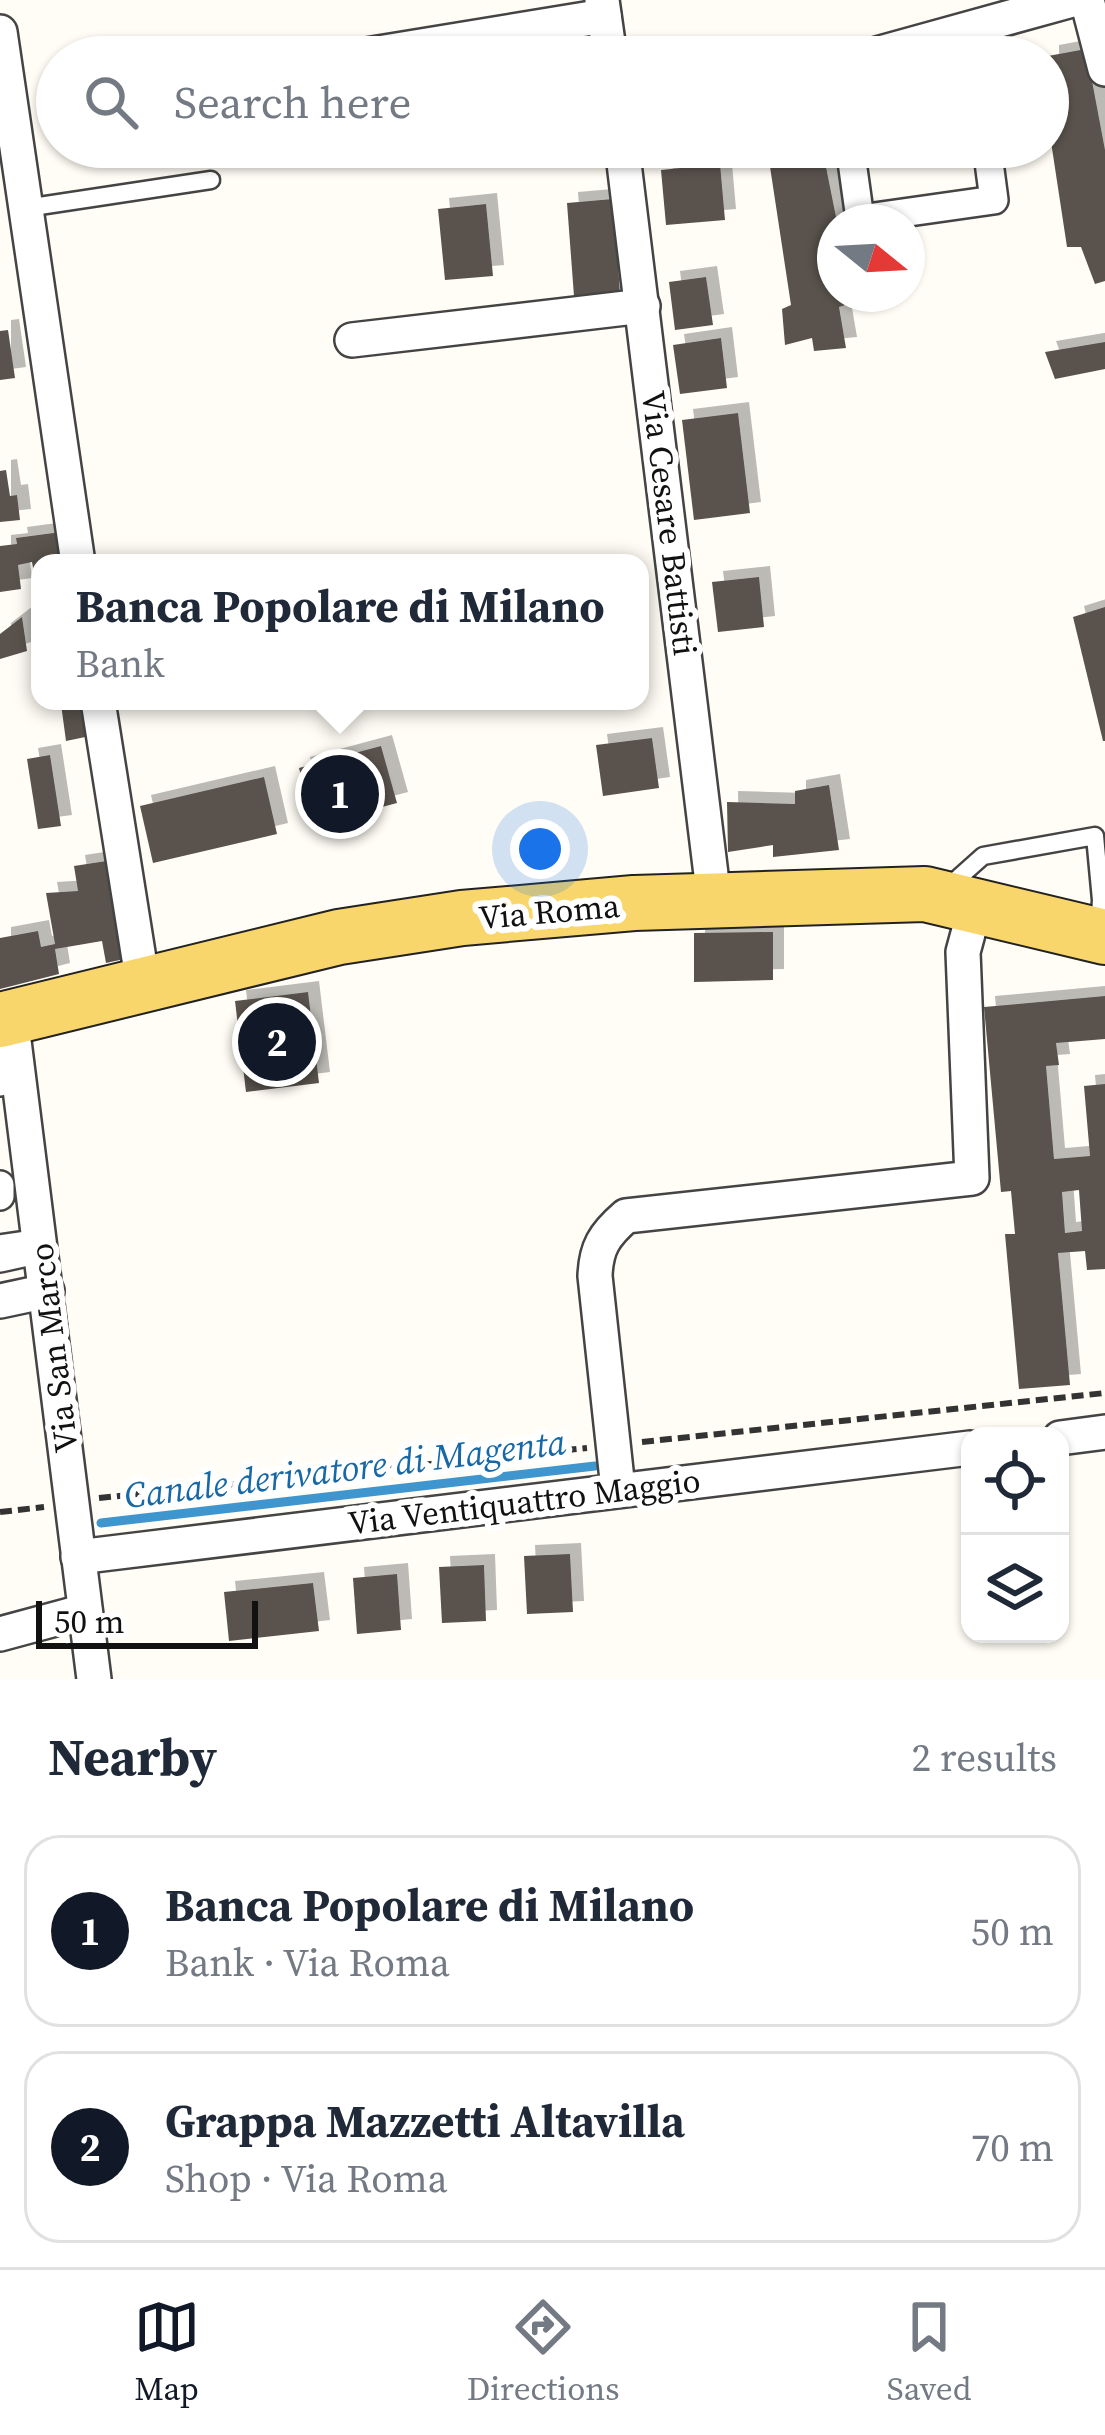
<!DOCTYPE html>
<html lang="en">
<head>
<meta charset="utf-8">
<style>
	:root { --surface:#fff; --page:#f2f2f3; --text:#1f2937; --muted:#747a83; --line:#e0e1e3; --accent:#111827 }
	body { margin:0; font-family:"Source Serif 4",serif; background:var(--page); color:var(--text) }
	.controls { position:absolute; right:36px; bottom:36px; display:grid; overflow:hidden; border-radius:24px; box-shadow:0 3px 9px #0004 }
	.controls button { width:108px; height:108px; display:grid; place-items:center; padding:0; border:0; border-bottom:3px solid var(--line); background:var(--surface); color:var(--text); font:60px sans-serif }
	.compass { position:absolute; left:817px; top:204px; width:108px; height:108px; border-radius:50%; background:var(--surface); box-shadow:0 3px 9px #0004; rotate:108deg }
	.scale { position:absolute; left:36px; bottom:30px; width:222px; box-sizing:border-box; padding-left:12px; border:6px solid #111; border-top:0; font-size:33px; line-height:42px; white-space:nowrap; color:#111; -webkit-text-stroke:9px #fff; paint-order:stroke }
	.you { position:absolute; left:540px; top:849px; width:42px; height:42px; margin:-30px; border:9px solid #fff; border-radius:50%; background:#1a73e8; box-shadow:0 0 0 18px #1a73e833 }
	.badge { display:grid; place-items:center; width:78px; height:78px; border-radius:50%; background:var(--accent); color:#fff; font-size:39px; font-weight:700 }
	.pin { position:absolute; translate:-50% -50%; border:6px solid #fff; box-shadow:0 3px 12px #0006 }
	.popup { position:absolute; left:31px; top:554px; width:618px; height:156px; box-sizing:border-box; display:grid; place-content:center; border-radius:24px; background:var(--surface); filter:drop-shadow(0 3px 9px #0005); font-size:39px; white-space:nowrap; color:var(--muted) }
	.popup b { font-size:45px; color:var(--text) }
	.popup::after { content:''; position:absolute; left:50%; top:100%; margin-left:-24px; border:24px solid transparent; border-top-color:var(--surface) }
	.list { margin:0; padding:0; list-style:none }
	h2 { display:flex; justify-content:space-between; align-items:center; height:156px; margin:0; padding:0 48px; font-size:51px }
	h2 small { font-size:39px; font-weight:400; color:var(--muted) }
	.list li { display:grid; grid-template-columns:78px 1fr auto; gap:36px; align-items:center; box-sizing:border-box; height:192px; margin:0 24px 24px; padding:0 24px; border:3px solid var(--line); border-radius:36px }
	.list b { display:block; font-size:45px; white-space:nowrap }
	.list p { margin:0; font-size:39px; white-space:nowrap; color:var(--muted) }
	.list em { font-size:39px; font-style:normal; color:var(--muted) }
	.icon { flex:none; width:66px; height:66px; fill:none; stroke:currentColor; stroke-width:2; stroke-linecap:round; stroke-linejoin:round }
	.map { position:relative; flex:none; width:1105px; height:1679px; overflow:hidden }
	.search { position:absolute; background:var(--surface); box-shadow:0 3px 9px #0004; left:36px; right:36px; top:36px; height:132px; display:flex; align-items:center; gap:30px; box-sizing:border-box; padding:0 42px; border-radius:66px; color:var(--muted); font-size:45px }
	.sheet { height:588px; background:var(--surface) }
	nav { display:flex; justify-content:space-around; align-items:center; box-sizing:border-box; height:168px; border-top:3px solid var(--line); background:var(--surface); font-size:33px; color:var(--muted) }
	nav a { display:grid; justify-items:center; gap:6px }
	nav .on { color:var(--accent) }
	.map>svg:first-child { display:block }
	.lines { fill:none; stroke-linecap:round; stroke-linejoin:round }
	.stream { stroke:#3f96cf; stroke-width:9 }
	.building { fill:#5a524d; fill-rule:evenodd; filter:url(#shadow) }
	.service-casing { stroke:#444; stroke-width:21 }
	.pedestrian-casing { stroke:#444; stroke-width:32 }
	.minor-casing { stroke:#444; stroke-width:38 }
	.primary-casing { stroke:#222; stroke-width:58 }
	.path { stroke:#333; stroke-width:6; stroke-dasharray:12 6; stroke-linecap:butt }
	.service { stroke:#fff; stroke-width:16 }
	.pedestrian { stroke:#fff; stroke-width:27 }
	.minor { stroke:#fff; stroke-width:33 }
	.primary { stroke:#f9d66b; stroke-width:54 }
	.labels { text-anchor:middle; stroke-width:12; stroke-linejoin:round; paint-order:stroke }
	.street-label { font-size:33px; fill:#111; stroke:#fff }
	.water-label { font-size:36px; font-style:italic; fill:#1768a6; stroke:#fff }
</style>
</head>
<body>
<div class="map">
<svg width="1105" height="1679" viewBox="0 0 1105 1679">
	<defs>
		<filter id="shadow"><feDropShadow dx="11" dy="-11" stdDeviation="0" flood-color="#0004"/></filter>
	</defs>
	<rect width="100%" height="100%" fill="#fffdf5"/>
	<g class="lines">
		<polyline class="stream" points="101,1523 595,1466"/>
	</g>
	<g class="building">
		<polygon points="1086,49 1105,150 1105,281 1095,284 1081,247 1067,247 1048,122 1048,56"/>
		<polygon points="767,147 822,147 837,222 835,294 850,294 852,303 839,307 846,348 814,351 812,338 785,345 782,309 791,305"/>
		<polygon points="720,164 725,220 666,225 661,170"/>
		<polygon points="613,199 620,293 574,296 567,203"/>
		<polygon points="486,204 493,276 445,280 438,209"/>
		<polygon points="706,277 713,325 675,330 669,282"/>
		<polygon points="8,330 15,378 0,380 0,331"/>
		<polygon points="721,338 727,388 680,394 673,345"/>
		<polygon points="1105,342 1105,369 1055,379 1045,352"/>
		<polygon points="738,413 750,513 694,520 682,420"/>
		<polygon points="6,470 10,496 17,495 20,520 0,522 0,471"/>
		<polygon points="61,532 66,563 40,563 40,577 35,578 32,562 18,565 21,589 0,592 0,546 17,544 16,538"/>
		<polygon points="759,577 764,627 718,632 712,582"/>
		<polygon points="1105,607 1105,741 1103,741 1073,617"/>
		<polygon points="22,617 27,651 0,659 0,634"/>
		<polygon points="42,701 85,701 90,736 66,741 61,704 43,707"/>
		<polygon points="652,738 659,788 603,796 596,745"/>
		<polygon points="381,746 397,803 314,825 299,768"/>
		<polygon points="50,755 61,826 38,829 27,759"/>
		<polygon points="264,777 277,834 153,863 140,806"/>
		<polygon points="829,785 839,850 773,857 773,845 728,852 727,802 795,804 795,791"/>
		<polygon points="113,860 129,958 106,963 102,941 55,949 59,974 0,989 0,938 38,931 41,947 55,944 46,893 78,891 74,866"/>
		<polygon points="773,932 773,980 694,982 694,933"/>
		<polygon points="308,992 319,1083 246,1092 235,1001"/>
		<path d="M1105 996V1039L1056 1043 1059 1065 1046 1066 1054 1159 1090 1156 1084 1086 1105 1084V1269L1087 1270 1085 1251 1058 1253 1070 1385 1019 1389 1005 1234H1015L1011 1191 1001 1192 984 1007ZM1079 1190 1082 1231 1065 1233 1062 1192Z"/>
		<polygon points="570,1554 573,1612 527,1614 524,1556"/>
		<polygon points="484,1565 486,1621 442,1623 439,1567"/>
		<polygon points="397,1574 401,1630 357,1634 353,1578"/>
		<polygon points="313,1583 319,1631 229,1641 224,1592"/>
	</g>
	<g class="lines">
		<g class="service-casing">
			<g id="service">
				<polyline points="26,208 211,180"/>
				<polyline points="946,889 983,856 1095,836 1101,900 1099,928"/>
			</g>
		</g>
		<g class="pedestrian-casing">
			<g id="pedestrian">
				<polyline points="850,147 860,219 994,200 987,147"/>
				<polyline points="0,1068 0,1082"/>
				<polyline points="0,1185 0,1196"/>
				<polyline points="0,1249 26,1245 27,1252 0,1258"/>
			</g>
		</g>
		<g class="minor-casing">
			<g id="minor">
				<polyline points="602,0 610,57"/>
				<polyline points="1087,0 1105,69"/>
				<polyline points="0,32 78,563"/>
				<polyline points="354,57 604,16"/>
				<polyline points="866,57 1072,0"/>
				<polyline points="622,147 714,899"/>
				<polyline points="352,340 643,306"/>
				<polyline points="98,701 143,984"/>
				<polyline points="11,1017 94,1679"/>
				<polyline points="0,1301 47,1291"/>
				<polyline points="1060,1438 1105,1432"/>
				<path d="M618 1489 595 1276C596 1248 604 1235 626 1216L972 1178 963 952 976 904"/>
				<polyline points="78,1557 970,1448"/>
				<polyline points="0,1634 85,1611"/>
			</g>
		</g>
		<g class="primary-casing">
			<polyline id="primary" points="0,1020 339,937 462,918 634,903 925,894 1105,937"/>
		</g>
		<g class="path">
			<polyline points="642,1442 1105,1393"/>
			<polyline points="99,1498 587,1448"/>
			<polyline points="0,1512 44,1507"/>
		</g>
		<use href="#service" class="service"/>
		<use href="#pedestrian" class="pedestrian"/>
		<use href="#minor" class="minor"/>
		<use href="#primary" class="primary"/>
	</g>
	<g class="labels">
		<g class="street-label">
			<text transform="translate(670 523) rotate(83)" y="12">Via Cesare Battisti</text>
			<text transform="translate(549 911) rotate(-5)" y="12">Via Roma</text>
			<text transform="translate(53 1348) rotate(-97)" y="12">Via San Marco</text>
			<text transform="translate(524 1501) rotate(-7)" y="12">Via Ventiquattro Maggio</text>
		</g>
		<g class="water-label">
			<text transform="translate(345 1468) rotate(-7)" y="13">Canale derivatore di Magenta</text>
		</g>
	</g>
</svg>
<div class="controls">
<button><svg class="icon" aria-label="locate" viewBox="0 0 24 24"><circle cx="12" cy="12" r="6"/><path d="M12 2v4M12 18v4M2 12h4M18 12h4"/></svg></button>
<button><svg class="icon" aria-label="layers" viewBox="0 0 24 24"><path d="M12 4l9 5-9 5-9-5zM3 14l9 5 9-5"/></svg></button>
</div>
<svg class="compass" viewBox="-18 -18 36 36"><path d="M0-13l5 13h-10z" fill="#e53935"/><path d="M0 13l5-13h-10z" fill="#747a83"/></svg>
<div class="scale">50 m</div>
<div class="you"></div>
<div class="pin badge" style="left:340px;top:794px">1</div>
<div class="popup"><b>Banca Popolare di Milano</b>Bank</div>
<div class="pin badge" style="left:277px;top:1042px">2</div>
<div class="search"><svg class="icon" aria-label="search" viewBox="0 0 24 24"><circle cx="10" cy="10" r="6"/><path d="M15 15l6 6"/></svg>Search here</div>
</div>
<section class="sheet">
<h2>Nearby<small>2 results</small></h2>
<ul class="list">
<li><span class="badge">1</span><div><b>Banca Popolare di Milano</b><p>Bank · Via Roma</p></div><em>50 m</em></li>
<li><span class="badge">2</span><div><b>Grappa Mazzetti Altavilla</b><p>Shop · Via Roma</p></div><em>70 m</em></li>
</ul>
</section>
<nav>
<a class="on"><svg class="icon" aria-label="map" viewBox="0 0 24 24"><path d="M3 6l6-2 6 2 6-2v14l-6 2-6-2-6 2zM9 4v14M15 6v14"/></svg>Map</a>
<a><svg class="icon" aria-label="directions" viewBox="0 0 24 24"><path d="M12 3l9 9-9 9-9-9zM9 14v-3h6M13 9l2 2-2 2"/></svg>Directions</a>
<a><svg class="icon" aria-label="saved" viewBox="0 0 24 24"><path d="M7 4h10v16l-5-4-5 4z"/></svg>Saved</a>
</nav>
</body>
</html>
